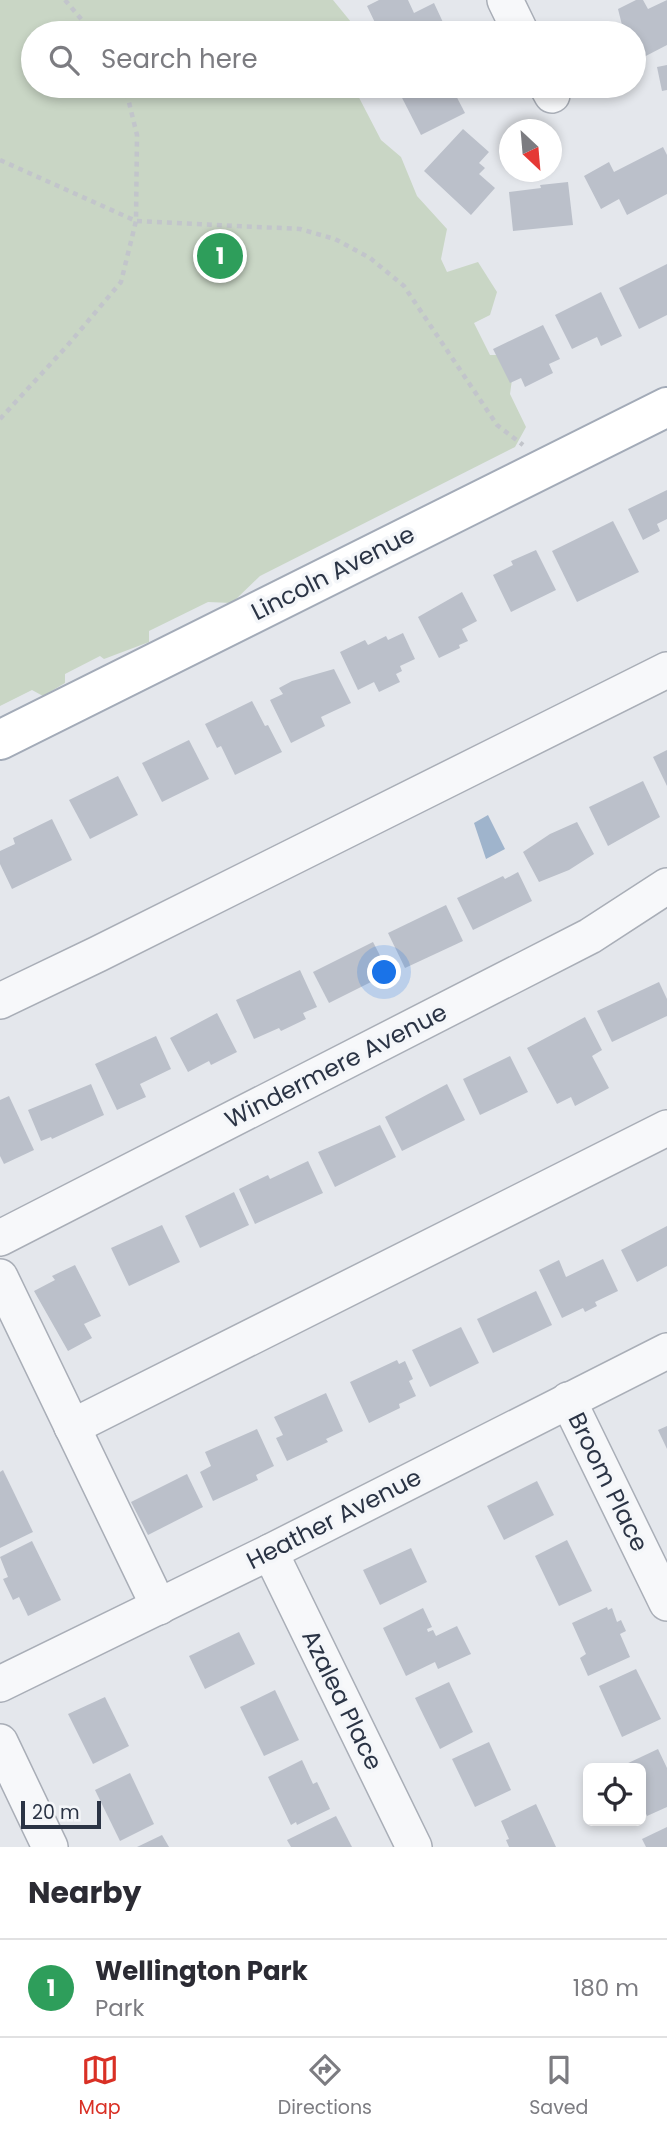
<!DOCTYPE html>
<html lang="en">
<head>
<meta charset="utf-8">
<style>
	:root { --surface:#fff; --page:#f2f2f3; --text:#2b2b33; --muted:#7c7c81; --line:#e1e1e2; --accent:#d93025 }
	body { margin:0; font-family:Poppins,sans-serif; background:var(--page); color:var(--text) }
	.controls { position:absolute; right:21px; bottom:21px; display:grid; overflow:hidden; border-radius:10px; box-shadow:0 4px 10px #0003 }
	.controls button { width:63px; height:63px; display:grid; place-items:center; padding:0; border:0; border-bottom:2px solid var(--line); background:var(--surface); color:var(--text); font:35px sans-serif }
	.compass { position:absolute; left:499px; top:119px; width:63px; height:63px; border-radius:50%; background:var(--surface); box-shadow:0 4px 10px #0003; rotate:154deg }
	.scale { position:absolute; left:21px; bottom:18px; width:80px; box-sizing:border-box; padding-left:7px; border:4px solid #2b3445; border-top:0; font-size:19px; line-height:24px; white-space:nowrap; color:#2b3445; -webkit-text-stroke:5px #f4f6f9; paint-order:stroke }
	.you { position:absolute; left:385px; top:973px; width:24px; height:24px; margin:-18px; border:5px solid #fff; border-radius:50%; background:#1a73e8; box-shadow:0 0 0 10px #1a73e833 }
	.badge { display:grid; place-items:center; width:46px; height:46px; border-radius:50%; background:var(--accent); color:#fff; font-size:23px; font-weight:700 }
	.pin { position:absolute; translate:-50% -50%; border:4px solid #fff; box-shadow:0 2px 7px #0006 }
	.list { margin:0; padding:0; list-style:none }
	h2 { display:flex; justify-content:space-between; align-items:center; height:91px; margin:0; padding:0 28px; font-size:30px }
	h2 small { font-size:23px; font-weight:400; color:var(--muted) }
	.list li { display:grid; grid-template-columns:46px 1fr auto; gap:21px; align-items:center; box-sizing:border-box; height:98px; padding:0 28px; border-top:2px solid var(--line) }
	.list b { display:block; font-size:26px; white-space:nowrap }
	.list p { margin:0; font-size:23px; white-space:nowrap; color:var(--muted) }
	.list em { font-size:23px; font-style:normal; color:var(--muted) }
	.icon { flex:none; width:38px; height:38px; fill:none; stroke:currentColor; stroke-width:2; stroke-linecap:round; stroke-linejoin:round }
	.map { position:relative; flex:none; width:667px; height:1847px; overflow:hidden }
	.search { position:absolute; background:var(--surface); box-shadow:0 4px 10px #0003; left:21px; right:21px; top:21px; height:77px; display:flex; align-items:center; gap:18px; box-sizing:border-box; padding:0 24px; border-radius:38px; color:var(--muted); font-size:26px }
	.sheet { height:189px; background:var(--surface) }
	nav { display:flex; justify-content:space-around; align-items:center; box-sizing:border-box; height:98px; border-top:2px solid var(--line); background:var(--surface); font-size:19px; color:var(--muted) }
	nav a { display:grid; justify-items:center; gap:4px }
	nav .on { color:var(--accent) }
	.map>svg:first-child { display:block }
	.green { fill:#c9d6c5 }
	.water { fill:#9fb4cc }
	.building { fill:#bbc0ca }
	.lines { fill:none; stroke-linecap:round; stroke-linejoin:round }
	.minor-casing { stroke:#a9aeb7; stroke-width:38 }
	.major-casing { stroke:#a3abb8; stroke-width:42 }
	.path { stroke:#c2c5cb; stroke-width:4.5; stroke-dasharray:5 5; stroke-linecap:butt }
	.minor { stroke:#f7f8fa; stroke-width:35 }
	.major { stroke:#fff; stroke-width:38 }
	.labels { text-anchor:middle; stroke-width:7; stroke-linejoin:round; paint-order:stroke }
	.street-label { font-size:24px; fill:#2b3445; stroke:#f4f6f9 }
</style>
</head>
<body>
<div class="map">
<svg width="667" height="1847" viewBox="0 0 667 1847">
	<rect width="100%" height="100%" fill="#e4e7ec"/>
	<polygon class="green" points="0,0 333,0 351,22 351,33 33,33 33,86 353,86 381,140 401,157 417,196 447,229 441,259 447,272 478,262 497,292 490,315 474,323 490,355 500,355 513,372 510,394 526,427 515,447 260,576 232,603 208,602 149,631 149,642 104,659 100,656 65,674 65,683 43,696 32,690 0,706"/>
	<polygon class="water" points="488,815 505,849 486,859 474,823"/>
	<g class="building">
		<polygon points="379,0 408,0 414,13 434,3 448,33 380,33 367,6"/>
		<polygon points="636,0 643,0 648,9 667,0 667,45 640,59 634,50 634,33 624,33 618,9"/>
		<polygon points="667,65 667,90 662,91 657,67"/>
		<polygon points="396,86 451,86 465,113 421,135"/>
		<polygon points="463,129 489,152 479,163 485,168 479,174 495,188 471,215 424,171"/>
		<polygon points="663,147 667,155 667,194 627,215 619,199 601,209 584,176 609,162 614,172"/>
		<polygon points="568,182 573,225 513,231 509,192 541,188 540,185"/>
		<polygon points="667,264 667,315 639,329 619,288"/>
		<polygon points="601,292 622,336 601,346 597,337 572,349 555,315"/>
		<polygon points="543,325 560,359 549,364 553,373 525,387 521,378 510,383 493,349"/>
		<polygon points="667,490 667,519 657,524 660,531 643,540 628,509"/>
		<polygon points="613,521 639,572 577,602 552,551"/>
		<polygon points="536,550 556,590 511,612 493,575 513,565 511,561"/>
		<polygon points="462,592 477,621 462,629 468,641 459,645 460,648 439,658 418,617"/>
		<polygon points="403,633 415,659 400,666 402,671 396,674 400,682 379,692 374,682 358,690 340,652 365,640 368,645 386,636 388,640"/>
		<polygon points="334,669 351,703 321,717 325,726 291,743 270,700 283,694 279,688 292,681"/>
		<polygon points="252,701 265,726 268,725 282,752 235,775 221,746 217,748 205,724"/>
		<polygon points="189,740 209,779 162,802 142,763"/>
		<polygon points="667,750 667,786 653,757"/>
		<polygon points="118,776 138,815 90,839 69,800"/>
		<polygon points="643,781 660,817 608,846 589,807"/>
		<polygon points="52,819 72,860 12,889 0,864 0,851 15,844 13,838"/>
		<polygon points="577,822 594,854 569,870 539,882 523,852 550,834"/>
		<polygon points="518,872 532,901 473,930 457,898 503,876 505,879"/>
		<polygon points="446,905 463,941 405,968 388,933"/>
		<polygon points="373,942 389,973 329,1003 313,972"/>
		<polygon points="300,970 317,1007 303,1013 306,1019 281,1031 279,1028 254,1039 236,1000"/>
		<polygon points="659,982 667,999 667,1016 612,1042 597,1011"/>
		<polygon points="217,1013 237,1052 211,1065 209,1061 188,1072 170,1038"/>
		<polygon points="585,1017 602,1050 592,1056 609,1088 575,1106 571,1097 557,1104 527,1048"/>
		<polygon points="156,1036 171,1069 140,1084 146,1097 117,1110 95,1064"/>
		<polygon points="510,1056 528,1092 480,1115 463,1079"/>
		<polygon points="91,1084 104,1115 52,1139 51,1137 41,1141 28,1110"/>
		<polygon points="447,1084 465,1120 402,1151 385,1117"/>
		<polygon points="9,1096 34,1150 4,1164 0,1156 0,1100"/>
		<polygon points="380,1125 396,1157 335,1187 318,1152"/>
		<polygon points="308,1161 323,1193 255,1224 239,1189 268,1175 270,1179"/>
		<polygon points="234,1192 249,1225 200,1248 185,1216"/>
		<polygon points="162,1225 180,1262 129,1286 111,1248"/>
		<polygon points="667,1226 667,1266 637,1282 621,1250"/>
		<polygon points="603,1259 618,1291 595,1302 597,1306 585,1312 583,1308 562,1318 539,1270 559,1260 566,1277"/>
		<polygon points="75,1265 101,1316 84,1324 92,1338 68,1351 34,1291 55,1280 52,1276"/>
		<polygon points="536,1291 552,1325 493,1353 477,1319"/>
		<polygon points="461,1327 479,1363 430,1387 412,1350"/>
		<polygon points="397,1360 399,1364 405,1361 413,1379 409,1381 416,1396 399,1404 400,1408 369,1423 350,1382"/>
		<polygon points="326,1393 343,1431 326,1439 328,1442 287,1461 276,1438 283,1435 274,1417"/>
		<polygon points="667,1426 667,1449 658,1430"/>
		<polygon points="257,1429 274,1466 256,1475 258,1480 213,1501 200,1472 211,1466 205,1452"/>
		<polygon points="3,1470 33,1532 0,1548 0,1472"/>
		<polygon points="187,1474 203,1507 148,1535 131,1502"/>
		<polygon points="537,1481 554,1515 504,1540 487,1506"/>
		<polygon points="567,1540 592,1591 559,1606 535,1556"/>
		<polygon points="32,1541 61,1600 28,1616 19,1597 13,1600 3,1579 8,1577 0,1557"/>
		<polygon points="411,1548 427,1582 380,1605 363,1570"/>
		<polygon points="607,1607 608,1610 612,1608 617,1622 621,1620 626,1631 620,1634 630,1657 588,1676 580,1658 586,1654 572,1623"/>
		<polygon points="423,1608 432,1627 427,1629 428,1632 433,1630 436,1636 457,1626 471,1654 438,1669 435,1662 406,1676 383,1628"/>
		<polygon points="239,1632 255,1664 205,1689 189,1656"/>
		<polygon points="636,1669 661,1719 622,1737 599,1686"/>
		<polygon points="449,1682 473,1732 440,1749 415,1698"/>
		<polygon points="275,1690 299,1740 264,1756 240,1707"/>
		<polygon points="105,1697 129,1746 93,1764 68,1714"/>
		<polygon points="489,1742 511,1790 475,1807 452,1759"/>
		<polygon points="658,1749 667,1768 667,1807 647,1816 641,1802 641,1768 625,1768 624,1765"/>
		<polygon points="302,1760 313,1784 317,1782 330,1809 297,1825 296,1822 291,1825 268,1777"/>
		<polygon points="130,1773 154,1824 120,1841 95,1790"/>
		<polygon points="536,1804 556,1847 509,1847 506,1840 509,1839 501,1821"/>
		<polygon points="336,1816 352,1847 291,1847 287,1840"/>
		<polygon points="667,1827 667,1847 646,1847 642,1839"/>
		<polygon points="162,1835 169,1847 137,1847"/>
	</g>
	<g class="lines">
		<g class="minor-casing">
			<g id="minor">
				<polyline points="505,0 521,33"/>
				<polyline points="547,86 552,95"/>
				<polyline points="0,1001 98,954 667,670"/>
				<polyline points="0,1238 590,936 667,886"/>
				<polyline points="0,1277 159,1607"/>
				<polyline points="568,1400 667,1603"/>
				<polyline points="72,1427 667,1128"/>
				<polyline points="270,1552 414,1847"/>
				<polyline points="0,1684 270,1552 667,1351"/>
				<polyline points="0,1742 50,1847"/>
			</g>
		</g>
		<g class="major-casing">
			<polyline id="major" points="0,740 667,407"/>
		</g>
		<g class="path">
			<polyline points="65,0 93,33"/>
			<polyline points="0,160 136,221 300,229 335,239 370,258 404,286 497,425 523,445"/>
			<polyline points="0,419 67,346 121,282 136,221 137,135 125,86"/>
		</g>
		<use href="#minor" class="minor"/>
		<use href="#major" class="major"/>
	</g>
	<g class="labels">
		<g class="street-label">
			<text transform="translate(333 573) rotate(-27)" y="8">Lincoln Avenue</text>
			<text transform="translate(336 1066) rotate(-27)" y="8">Windermere Avenue</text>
			<text transform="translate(608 1482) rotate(64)" y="8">Broom Place</text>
			<text transform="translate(334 1519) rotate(-27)" y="8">Heather Avenue</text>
			<text transform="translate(342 1700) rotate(64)" y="8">Azalea Place</text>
		</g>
	</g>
</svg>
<div class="controls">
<button><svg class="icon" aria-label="locate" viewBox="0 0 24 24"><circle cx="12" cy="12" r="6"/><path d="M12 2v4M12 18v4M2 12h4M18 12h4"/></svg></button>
</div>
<svg class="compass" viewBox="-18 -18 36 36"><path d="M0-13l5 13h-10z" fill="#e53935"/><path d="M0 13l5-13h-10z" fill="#7c7c81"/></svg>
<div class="scale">20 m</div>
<div class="you"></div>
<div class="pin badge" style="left:220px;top:256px;background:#2e9e5b">1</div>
<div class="search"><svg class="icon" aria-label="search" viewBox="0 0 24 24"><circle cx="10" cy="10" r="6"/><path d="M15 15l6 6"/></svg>Search here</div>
</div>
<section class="sheet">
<h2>Nearby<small></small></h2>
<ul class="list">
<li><span class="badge" style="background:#2e9e5b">1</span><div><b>Wellington Park</b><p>Park</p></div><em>180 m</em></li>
</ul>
</section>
<nav>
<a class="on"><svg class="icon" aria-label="map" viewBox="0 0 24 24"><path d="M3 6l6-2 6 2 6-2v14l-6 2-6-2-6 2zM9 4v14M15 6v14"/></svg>Map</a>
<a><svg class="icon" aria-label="directions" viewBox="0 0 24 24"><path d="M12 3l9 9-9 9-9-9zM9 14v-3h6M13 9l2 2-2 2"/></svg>Directions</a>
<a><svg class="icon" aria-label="saved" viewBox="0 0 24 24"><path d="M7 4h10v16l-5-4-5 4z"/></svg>Saved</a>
</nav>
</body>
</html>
